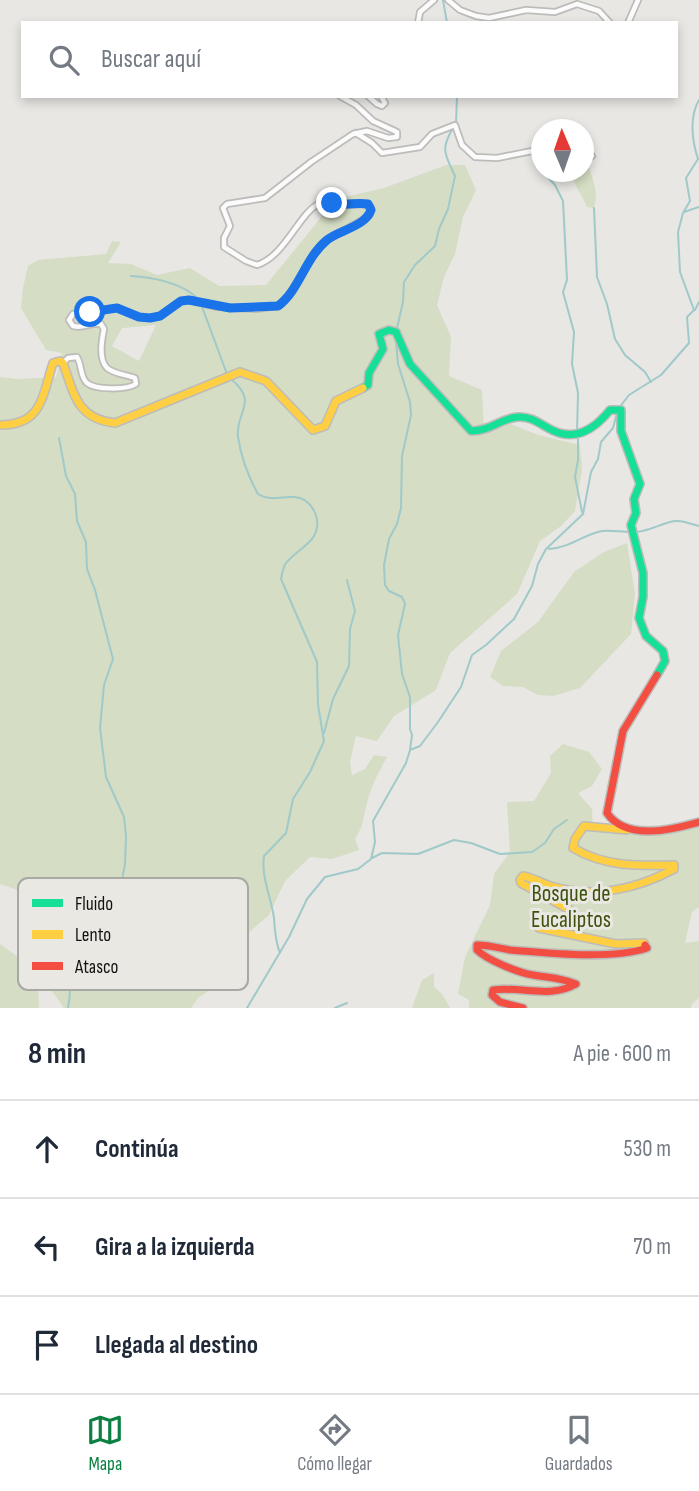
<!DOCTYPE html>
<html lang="es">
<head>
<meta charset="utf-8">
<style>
	:root { --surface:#fff; --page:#f6f6f7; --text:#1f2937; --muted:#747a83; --line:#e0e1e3; --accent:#0b8043 }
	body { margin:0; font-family:"Sofia Sans Condensed",sans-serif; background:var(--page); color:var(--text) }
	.compass { position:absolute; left:531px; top:119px; width:63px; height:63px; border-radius:50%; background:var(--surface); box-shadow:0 4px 10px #0003; rotate:358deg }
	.stop { position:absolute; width:21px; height:21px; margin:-16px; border:5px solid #1a73e8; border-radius:50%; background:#fff }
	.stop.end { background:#1a73e8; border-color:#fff; box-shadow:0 2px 7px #0008 }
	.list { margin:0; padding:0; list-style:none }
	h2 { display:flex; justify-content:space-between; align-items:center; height:91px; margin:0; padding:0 28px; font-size:30px }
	h2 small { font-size:23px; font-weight:400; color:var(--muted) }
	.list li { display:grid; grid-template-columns:46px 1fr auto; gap:21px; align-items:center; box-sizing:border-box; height:98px; padding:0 28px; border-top:2px solid var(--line) }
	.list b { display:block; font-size:26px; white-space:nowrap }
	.list em { font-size:23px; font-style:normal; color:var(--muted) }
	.icon { flex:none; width:38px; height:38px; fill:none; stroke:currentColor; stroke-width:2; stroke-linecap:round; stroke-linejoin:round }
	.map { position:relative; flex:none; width:699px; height:1008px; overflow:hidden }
	.search { position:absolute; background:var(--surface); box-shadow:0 4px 10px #0003; left:21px; right:21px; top:21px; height:77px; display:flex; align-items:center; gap:18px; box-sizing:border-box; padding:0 24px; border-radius:0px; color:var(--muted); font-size:26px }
	.sheet { height:385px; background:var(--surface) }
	nav { display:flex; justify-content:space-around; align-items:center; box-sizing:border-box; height:98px; border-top:2px solid var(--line); background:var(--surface); font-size:19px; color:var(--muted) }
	nav a { display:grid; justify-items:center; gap:4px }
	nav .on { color:var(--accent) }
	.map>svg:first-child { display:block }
	.green { fill:#d5ddc4; fill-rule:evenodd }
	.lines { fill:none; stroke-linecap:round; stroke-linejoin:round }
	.stream { stroke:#a0c9c9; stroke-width:2 }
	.street-casing { stroke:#bdbcba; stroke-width:8 }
	.fast-casing { stroke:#bdbcba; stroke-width:10 }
	.slow-casing { stroke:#bdbcba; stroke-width:10 }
	.jam-casing { stroke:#bdbcba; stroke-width:10 }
	.street { stroke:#fcfbfb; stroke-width:4.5 }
	.fast { stroke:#16e098; stroke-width:7 }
	.slow { stroke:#ffcf43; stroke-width:7 }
	.jam { stroke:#f24e42; stroke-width:7 }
	.route { stroke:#1a73e8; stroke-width:9 }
	.labels { text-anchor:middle; stroke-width:6; stroke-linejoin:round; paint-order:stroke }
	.park-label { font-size:23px; fill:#40510e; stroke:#e9e8e3 }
	.key { fill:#e9e8e3; stroke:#a8a8a4; stroke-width:2 }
	.key-label { font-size:19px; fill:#121211 }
</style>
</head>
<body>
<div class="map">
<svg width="699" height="1008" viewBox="0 0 699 1008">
	<rect width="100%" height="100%" fill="#e8e7e4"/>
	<g class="green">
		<path d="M584 134 588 142C581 168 602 181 594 208L587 207C582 193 574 188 572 172H584Z"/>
		<path d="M446 165H465L476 190 463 217 455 254 444 277 437 305 451 337 449 376 482 390 484 430 511 424 538 435 580 445 582 469 575 511 561 526 540 541 517 594 450 653 436 690 394 716 377 741 356 736 350 762 352 775 365 769 374 755 387 757C379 772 371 786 367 803 362 820 366 821 355 839L359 850 332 859 310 857 285 881 269 915 225 953 214 987 198 998 191 1008H64L52 991 46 973 38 979 39 1008H0V944L33 968 57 942 66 911 44 899 0 884V377L18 379 56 377 62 353 46 350 21 308 23 288 28 266 38 260 106 254 112 241 121 242 108 263 131 264 157 275 190 268 219 286 266 285 336 199 384 188ZM156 325 139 361 112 346 122 328Z"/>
		<polygon points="627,543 635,594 631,634 580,688 553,696 538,695 523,687 503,686 490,677 501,651 538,622 574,572 604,552"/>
		<path d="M563 744 589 752 602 769 592 786 578 793 592 809 593 829C629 836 664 833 699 823V907L692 912 685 943 699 941V998L692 1004 691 1008H469V1000L458 994 465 957 490 905 494 874 510 852 507 802 534 801 551 773 550 756Z"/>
		<polygon points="434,973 434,987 442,994 450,1008 412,1008 422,980"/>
	</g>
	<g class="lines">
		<g class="stream">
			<polyline points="443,0 447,23"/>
			<polyline points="456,123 457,96"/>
			<polyline points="535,159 542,169"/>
			<polyline points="543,172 555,185 563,201 567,280 563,292 574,332 572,364 578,393 577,433"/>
			<polyline points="594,208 597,277 607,304 615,339 625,355 645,372 651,382"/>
			<polyline points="684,212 699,207"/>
			<path d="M131 276C152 277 183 283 198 299"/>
			<polyline points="201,304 227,374"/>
			<polyline points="695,310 699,302"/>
			<path d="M397 328 403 302 404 282 415 265 435 246 439 229 448 209 455 176C445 154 440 150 453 128"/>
			<polyline points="396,341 398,364 410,402 411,415 402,456 401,508 397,524 389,539 384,565 385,585 389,591 402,597 405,604 398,635 402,674 410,697 410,729 412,735 410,750"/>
			<path d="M230 378C260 403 235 411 238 437 241 457 248 476 258 494 273 504 291 491 306 501 312 506 316 512 317 520 320 542 298 548 286 563 283 568 282 573 281 579L317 662 318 705 324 741 310 772 293 799 286 833 264 856C261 878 271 896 274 918 275 930 275 941 280 953"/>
			<path d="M619 408 629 395 661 375 689 343 687 317 694 310 680 272 678 232 683 213 690 201 686 178 698 159C692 141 689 117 699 100"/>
			<path d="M59 438 66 476 75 494 77 521 86 542 87 569 95 590 113 659 104 685 100 728 106 777 124 817 126 836 125 864 121 885 75 922 57 942C68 965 73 983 68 1008"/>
			<polyline points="578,439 578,460 575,477 582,512"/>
			<path d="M636 532C649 531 658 525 670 522 680 519 689 524 699 526"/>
			<path d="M549 549C572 547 582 535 602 531 611 530 621 532 631 532"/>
			<polyline points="324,733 333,699 349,666 350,629 355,611 347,580"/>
			<polyline points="372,858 382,853 418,854 454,840 471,843 500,854 532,852 545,843 554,829 567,820"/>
			<polyline points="247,1008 289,937 307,899 325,877 358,869 371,859 375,842 373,821 406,763 410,750 420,746 438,722 461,687 472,655 486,645 514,619 532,586 538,564 546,549 583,514 591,472 598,459 601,442 613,428 617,413"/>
			<polyline points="335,1008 347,1003"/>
		</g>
		<g class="street-casing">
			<g id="street">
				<polyline points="448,0 460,10 476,16 489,18 526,10 555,12 577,4 599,11 610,23"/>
				<polyline points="418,23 420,12 434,0"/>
				<polyline points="628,23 638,0"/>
				<polyline points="368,96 377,104 382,106 385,103 381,96"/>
				<polyline points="356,133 372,143 382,153 420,147 432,134 455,125 462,145 475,157 497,158 542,149"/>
				<polyline points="584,145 592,156"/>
				<path d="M63 363 68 358 77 357C82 365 80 377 87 383 95 390 127 390 136 384L135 378C127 375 114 374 107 368 98 359 102 339 104 329L101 324C91 322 84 329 73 326L69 320 73 314 117 308 139 317 150 318 160 316 181 301 189 300 217 307 256 309 278 306 289 295 314 253 328 239 366 218 370 215 371 207C363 202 358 205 349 205 340 206 330 201 321 203 300 210 286 256 257 265L246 261 224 247V238L230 226 223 208 227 204 265 198 311 162 353 134 367 131 388 138 397 137V132L373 121 356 105 340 96"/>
			</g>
		</g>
		<g class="fast-casing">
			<path id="fast" d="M363 388 368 385 369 373 383 349 379 334 389 330 396 332 410 364 471 431C491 431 501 418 518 417 530 416 539 423 548 428 573 443 594 430 610 410H621V431L640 484 634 499 636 513 631 525 643 573V597L639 618 646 636 663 651 665 661 657 675"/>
		</g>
		<g class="slow-casing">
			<g id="slow">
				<path d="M0 425C42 425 42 397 53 363L60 361 63 363C74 394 77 419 115 423L240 372 266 381 313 430 325 426 336 401 363 388"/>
				<path d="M627 830 584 826 575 839 573 848C605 867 639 866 674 865V869C637 889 595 898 554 887 543 884 534 878 523 876L520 880 521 883 570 910 571 915 565 921 534 918 539 928 616 944 644 943 645 945"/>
			</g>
		</g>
		<g class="jam-casing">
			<g id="jam">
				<path d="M657 675 623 731 607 813C626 841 671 830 699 822"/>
				<path d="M523 1008 500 1002 492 995 493 990C521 986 550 999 576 984 559 977 550 978 533 975 519 973 487 960 477 950V945C488 945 499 948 510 950 548 953 611 960 647 948L645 945"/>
			</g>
		</g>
		<use href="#street" class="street"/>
		<use href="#fast" class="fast"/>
		<use href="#slow" class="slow"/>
		<use href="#jam" class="jam"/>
	</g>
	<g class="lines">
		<path class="route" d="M90 312 117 308 139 317 150 318 160 316 181 301 189 300 230 308 278 306C299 291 305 258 327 240 339 230 365 227 371 210L368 204C357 202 344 206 332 203"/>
	</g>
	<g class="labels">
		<g class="park-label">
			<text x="571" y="901">Bosque de<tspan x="571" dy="26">Eucaliptos</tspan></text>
		</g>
	</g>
	<rect x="18" y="878" width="230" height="112" rx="10" class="key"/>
	<rect x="32" y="899" width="31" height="8" fill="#16e098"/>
	<rect x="32" y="930" width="31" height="9" fill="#ffcf43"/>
	<rect x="32" y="962" width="31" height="8" fill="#f24e42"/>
	<g class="key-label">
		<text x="75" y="910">Fluido</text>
		<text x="75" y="941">Lento</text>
		<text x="75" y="973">Atasco</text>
	</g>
</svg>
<svg class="compass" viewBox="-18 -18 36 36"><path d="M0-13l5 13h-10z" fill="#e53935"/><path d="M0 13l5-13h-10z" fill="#747a83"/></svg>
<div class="stop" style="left:90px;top:312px"></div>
<div class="stop end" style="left:332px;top:203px"></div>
<div class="search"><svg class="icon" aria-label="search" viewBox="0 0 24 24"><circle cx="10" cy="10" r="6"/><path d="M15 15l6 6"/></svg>Buscar aquí</div>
</div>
<section class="sheet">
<h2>8 min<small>A pie · 600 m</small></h2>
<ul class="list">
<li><svg class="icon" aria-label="ahead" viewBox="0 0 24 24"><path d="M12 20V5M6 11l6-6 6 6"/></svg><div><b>Continúa</b></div><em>530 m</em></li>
<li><svg class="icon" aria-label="left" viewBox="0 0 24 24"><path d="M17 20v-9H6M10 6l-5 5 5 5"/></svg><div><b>Gira a la izquierda</b></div><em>70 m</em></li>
<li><svg class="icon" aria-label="arrive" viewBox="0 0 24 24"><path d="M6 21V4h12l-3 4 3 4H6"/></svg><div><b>Llegada al destino</b></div></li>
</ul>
</section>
<nav>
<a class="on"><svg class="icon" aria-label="map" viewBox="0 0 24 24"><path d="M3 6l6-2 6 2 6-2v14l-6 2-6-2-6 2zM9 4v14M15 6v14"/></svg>Mapa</a>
<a><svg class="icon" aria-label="directions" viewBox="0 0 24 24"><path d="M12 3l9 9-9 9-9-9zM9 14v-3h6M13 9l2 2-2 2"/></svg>Cómo llegar</a>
<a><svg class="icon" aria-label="saved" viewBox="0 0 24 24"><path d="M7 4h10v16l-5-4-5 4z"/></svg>Guardados</a>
</nav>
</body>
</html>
